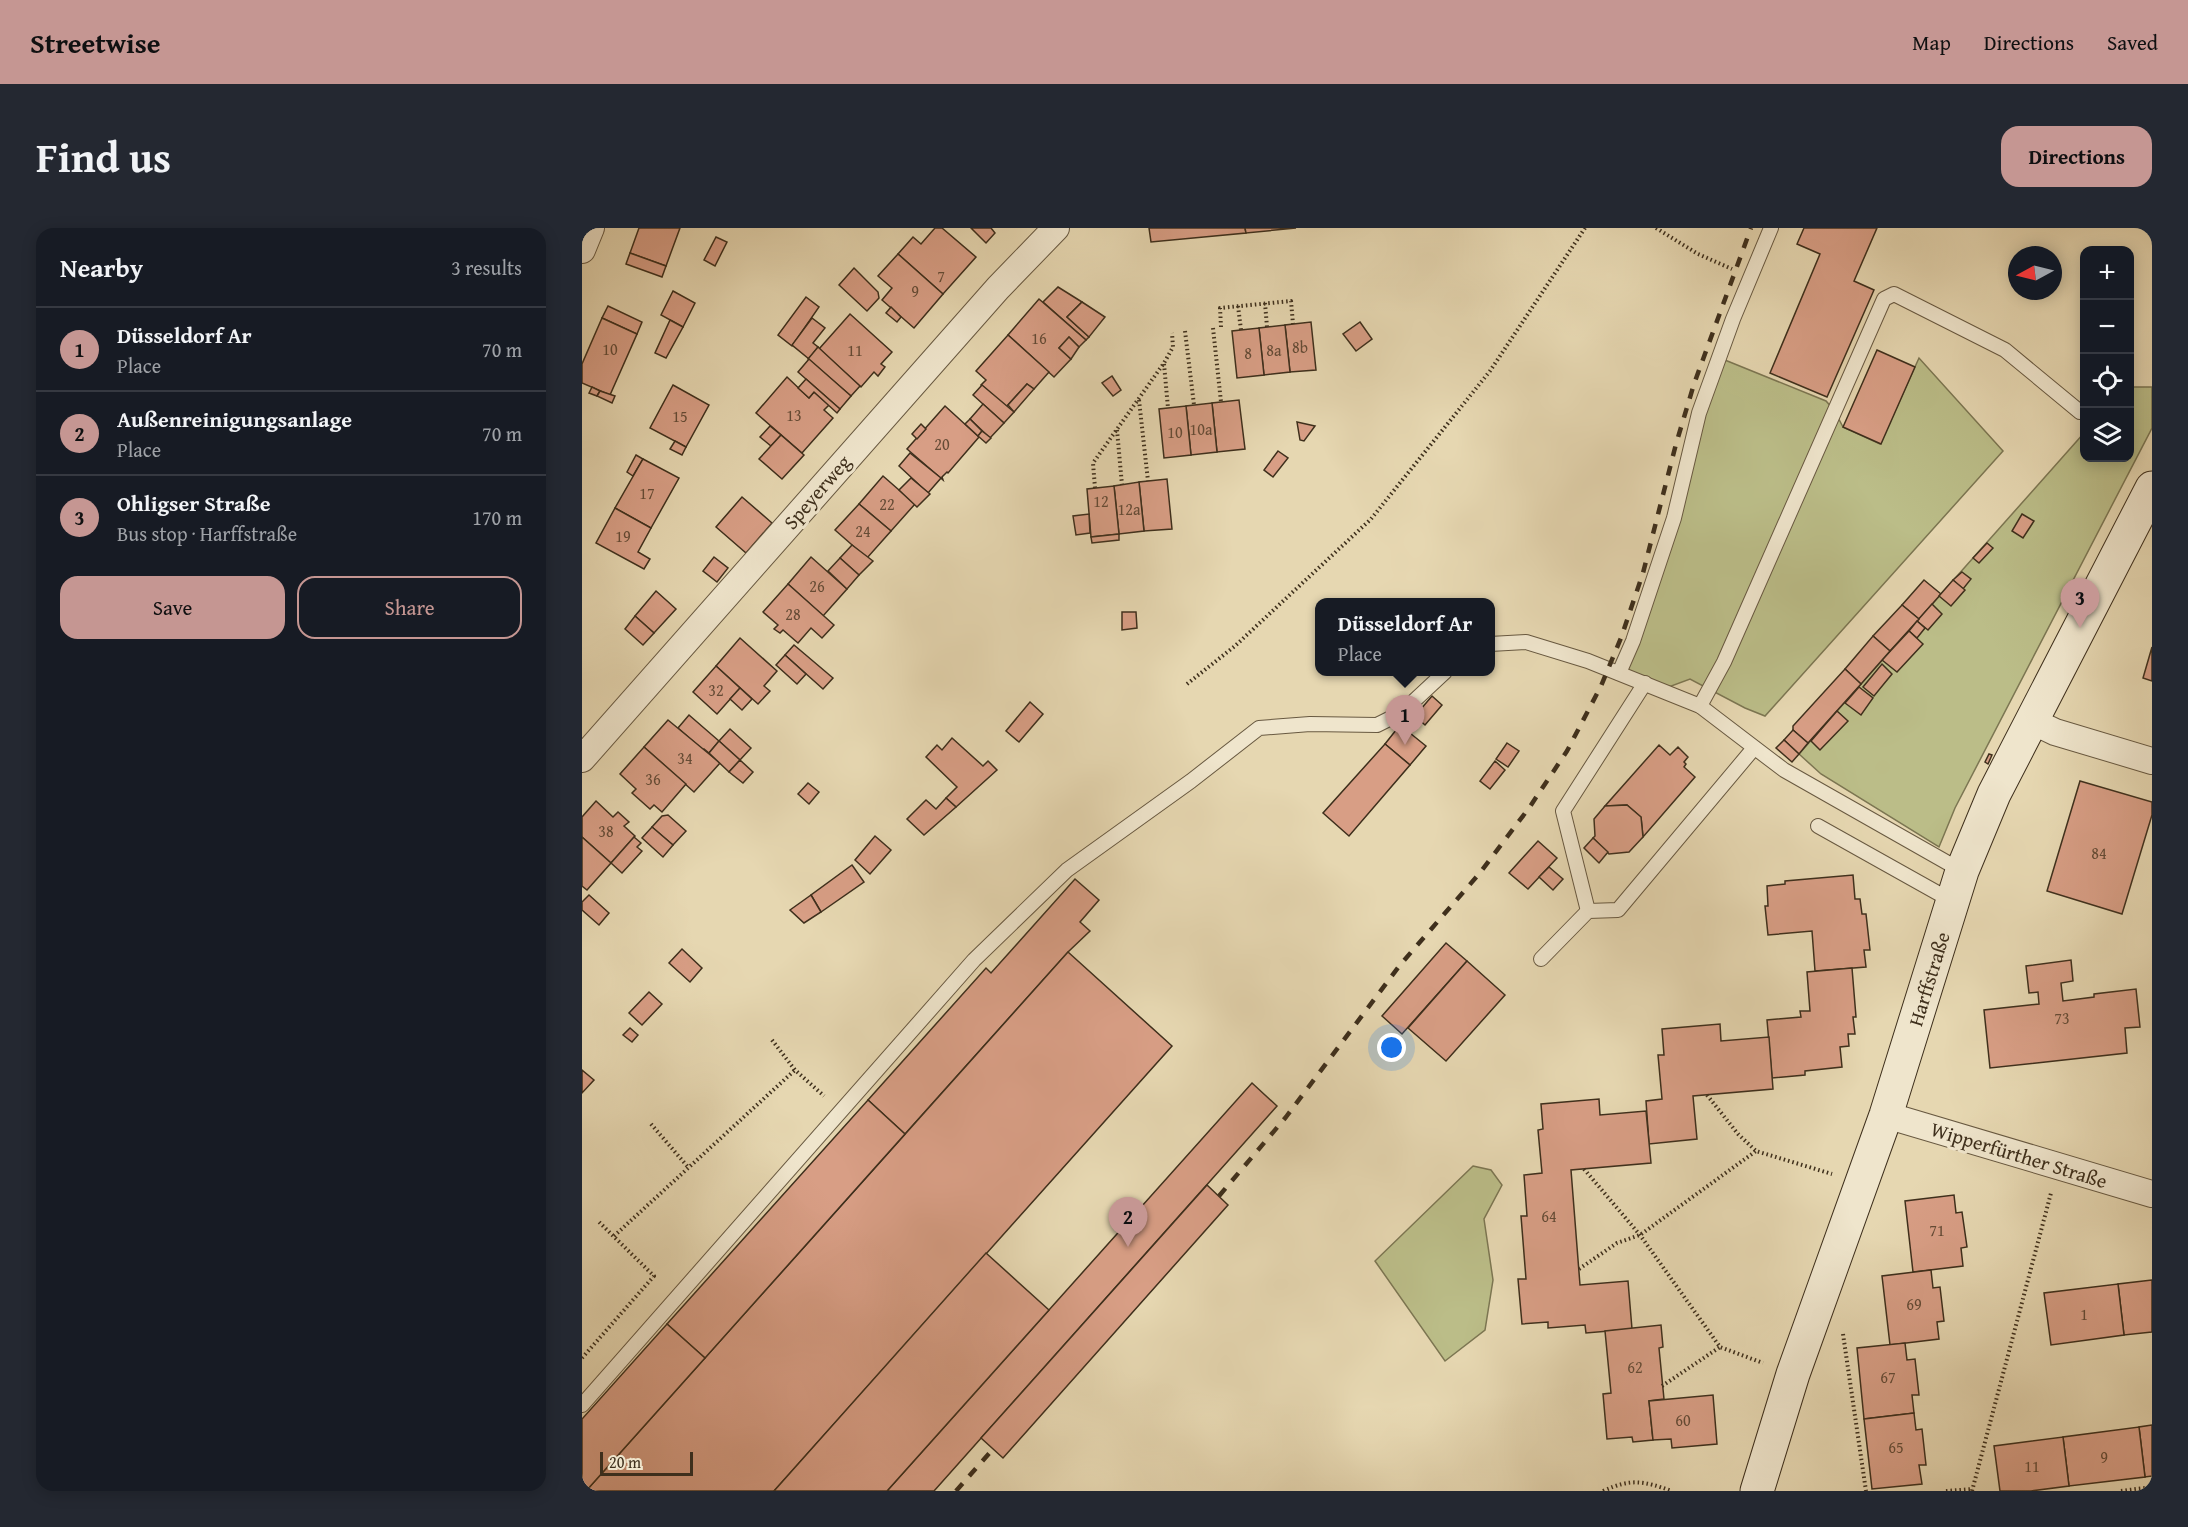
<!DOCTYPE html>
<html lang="en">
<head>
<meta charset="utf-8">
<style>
	:root { --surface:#171b24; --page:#242831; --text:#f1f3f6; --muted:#9ea1a6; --line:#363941; --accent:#c59692 }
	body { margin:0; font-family:"Gentium Book Plus",serif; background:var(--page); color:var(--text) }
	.controls { position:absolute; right:18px; top:18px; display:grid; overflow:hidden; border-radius:12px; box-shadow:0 3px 15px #0003 }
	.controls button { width:54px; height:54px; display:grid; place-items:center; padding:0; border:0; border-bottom:2px solid var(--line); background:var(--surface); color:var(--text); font:30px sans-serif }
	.compass { position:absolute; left:1426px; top:18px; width:54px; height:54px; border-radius:50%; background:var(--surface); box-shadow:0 3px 15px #0003; rotate:263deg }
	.scale { position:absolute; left:18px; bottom:15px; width:93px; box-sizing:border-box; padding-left:6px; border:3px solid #3e2f1c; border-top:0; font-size:16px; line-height:21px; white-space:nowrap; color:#3e2f1c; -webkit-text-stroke:4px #efe5cc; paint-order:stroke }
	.you { position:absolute; left:810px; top:820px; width:21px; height:21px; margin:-15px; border:4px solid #fff; border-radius:50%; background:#1a73e8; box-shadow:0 0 0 9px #1a73e833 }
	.badge { display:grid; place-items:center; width:39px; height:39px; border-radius:50%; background:var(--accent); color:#111; font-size:20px; font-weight:700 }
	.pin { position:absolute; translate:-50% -50px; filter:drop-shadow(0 2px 3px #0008) }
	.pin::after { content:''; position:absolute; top:32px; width:21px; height:18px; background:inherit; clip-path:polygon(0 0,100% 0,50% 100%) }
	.popup { position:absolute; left:733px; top:370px; width:180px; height:78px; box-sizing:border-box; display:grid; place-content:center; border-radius:12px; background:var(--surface); filter:drop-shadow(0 2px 4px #0005); font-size:20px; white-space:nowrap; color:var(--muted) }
	.popup b { font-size:22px; color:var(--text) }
	.popup::after { content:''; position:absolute; left:50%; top:100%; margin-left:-12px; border:12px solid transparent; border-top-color:var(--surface) }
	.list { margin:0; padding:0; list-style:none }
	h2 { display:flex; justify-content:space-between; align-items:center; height:78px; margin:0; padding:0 24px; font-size:26px }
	h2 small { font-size:20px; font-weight:400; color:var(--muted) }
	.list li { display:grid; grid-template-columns:39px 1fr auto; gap:18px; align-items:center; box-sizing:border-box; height:84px; padding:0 24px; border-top:2px solid var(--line) }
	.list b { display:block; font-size:22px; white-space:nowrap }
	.list p { margin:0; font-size:20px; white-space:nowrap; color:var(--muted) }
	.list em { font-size:20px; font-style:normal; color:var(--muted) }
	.actions { display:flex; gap:12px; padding:18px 24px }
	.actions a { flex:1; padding:14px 0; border:2px solid var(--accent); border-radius:18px; text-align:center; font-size:21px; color:var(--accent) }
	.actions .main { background:var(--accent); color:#111 }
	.icon { flex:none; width:33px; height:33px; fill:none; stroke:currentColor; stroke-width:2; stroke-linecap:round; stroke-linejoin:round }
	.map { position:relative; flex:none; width:1570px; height:1263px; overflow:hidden; border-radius:18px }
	header { display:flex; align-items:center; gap:36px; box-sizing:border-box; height:84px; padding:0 30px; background:var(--accent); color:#111 }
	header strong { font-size:28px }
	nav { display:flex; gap:33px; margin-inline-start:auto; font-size:21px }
	.intro { display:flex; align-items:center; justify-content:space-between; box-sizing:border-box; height:144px; padding:0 36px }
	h1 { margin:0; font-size:42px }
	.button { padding:15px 27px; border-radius:18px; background:var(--accent); color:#111; font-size:21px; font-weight:700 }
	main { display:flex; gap:36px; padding:0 36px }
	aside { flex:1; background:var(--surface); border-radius:18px; box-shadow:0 3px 15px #0003 }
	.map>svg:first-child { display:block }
	.green { fill:#bbbd88; stroke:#7c7652; stroke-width:1.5 }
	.building { fill:#d89e85; stroke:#3e2f1c; stroke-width:1.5 }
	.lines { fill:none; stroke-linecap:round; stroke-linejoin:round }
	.lane-casing { stroke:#685941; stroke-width:16 }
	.street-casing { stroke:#685941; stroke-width:28 }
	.secondary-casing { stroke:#3e2f1c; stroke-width:35 }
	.path { stroke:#3e2f1c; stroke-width:4; stroke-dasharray:1.5 3; stroke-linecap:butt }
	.lane { stroke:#efe5cc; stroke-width:14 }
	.street { stroke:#efe5cc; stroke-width:26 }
	.secondary { stroke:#efe5cc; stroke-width:33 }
	.rail { stroke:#3e2f1c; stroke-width:4.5; stroke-dasharray:10 10; stroke-linecap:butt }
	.labels { text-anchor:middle; stroke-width:6; stroke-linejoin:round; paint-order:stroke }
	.number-label { font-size:16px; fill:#644b36 }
	.street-label { font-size:20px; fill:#3e2f1c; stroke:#efe5cc }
</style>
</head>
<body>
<header>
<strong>Streetwise</strong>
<nav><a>Map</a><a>Directions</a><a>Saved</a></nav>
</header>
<div class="intro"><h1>Find us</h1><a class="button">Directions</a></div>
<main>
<aside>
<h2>Nearby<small>3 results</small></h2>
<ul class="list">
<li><span class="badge">1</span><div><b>Düsseldorf Ar</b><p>Place</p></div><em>70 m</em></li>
<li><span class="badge">2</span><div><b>Außenreinigungsanlage</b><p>Place</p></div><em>70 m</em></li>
<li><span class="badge">3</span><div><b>Ohligser Straße</b><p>Bus stop · Harffstraße</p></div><em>170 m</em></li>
</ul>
<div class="actions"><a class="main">Save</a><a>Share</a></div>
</aside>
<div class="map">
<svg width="1570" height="1263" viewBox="0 0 1570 1263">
	<rect width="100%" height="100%" fill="#e6d7b1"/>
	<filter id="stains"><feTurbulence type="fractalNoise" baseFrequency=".00333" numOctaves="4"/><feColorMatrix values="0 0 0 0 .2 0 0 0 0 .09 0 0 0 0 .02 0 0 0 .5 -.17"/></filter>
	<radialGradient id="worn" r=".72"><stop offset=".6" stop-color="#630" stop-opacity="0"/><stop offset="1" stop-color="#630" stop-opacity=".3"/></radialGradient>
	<g class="green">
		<polygon points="1133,128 1244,173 1252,182 1261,199 1298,216 1337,130 1421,223 1183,488 1163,480 1108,451 1084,460 1040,440 1102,247"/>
		<polygon points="1548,159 1570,159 1570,200 1373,580 1357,619 1239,546 1217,526 1502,205 1502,230 1548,230"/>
		<polygon points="891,938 909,942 920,957 902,991 911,1052 903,1102 863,1133 793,1033"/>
	</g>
	<g class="building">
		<polygon points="57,0 98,0 84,38 48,25"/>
		<polygon points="353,0 360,0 394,29 361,66 316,26 331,9 339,16"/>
		<polygon points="389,0 409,0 413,5 404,15"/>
		<polygon points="567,0 663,0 664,5 569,14"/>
		<polygon points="663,0 714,0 664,5"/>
		<polygon points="1222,0 1295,0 1272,53 1292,62 1245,169 1188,145 1238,26 1215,16"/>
		<polygon points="134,9 145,14 133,38 122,32"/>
		<polygon points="48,25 84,38 80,49 44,36"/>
		<polygon points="316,26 361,66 332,100 300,72 310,60 296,48"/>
		<polygon points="272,40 296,64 297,70 285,83 257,57"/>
		<polygon points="476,59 500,74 485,89 507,109 504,112 461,74"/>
		<polygon points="91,63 113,75 101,99 79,87"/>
		<polygon points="224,69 237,79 210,118 196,107"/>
		<polygon points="457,71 504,112 497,119 487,109 477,120 489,131 472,149 426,107"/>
		<polygon points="500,74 523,89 507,109 485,89"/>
		<polygon points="26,78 60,94 55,106 20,90"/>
		<polygon points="309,79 319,89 315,94 304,85"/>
		<polygon points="268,86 310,124 299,136 303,139 296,148 292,144 279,159 237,121"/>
		<polygon points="20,90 55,106 28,167 0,155 0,136"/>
		<polygon points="230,90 243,100 231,115 236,119 227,131 210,117"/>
		<polygon points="88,92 101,99 84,130 73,125"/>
		<polygon points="729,94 734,142 708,144 703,97"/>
		<polygon points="778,94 790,111 774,123 761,106"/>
		<polygon points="703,97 708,144 682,147 677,100"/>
		<polygon points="677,100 682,147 655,150 650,103"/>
		<polygon points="426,107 467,144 452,161 445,156 424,179 399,157 404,152 394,143"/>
		<polygon points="487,109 497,119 489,131 477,120"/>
		<polygon points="236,119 278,158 269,168 226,131"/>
		<polygon points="1295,122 1333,139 1299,216 1261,199"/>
		<polygon points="227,131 269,168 258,181 216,144"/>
		<polygon points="530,148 539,162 531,168 520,155"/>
		<polygon points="205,149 227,170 232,164 247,177 242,182 251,190 220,225 174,185"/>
		<polygon points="224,151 258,181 255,185 232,164 227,170 216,160"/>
		<polygon points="445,156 452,161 432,184 426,177"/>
		<polygon points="91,157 127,177 104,219 68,200"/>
		<polygon points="400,157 432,184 422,195 391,167"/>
		<polygon points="10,159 18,163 15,168 7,165"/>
		<polygon points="18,163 33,168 30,175 15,168"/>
		<polygon points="657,172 663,221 635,224 630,175"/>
		<polygon points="630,175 635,224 609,227 604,178"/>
		<polygon points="401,176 422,195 408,210 388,191"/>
		<polygon points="363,178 397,209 366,245 365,244 360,249 361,252 325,221"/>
		<polygon points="604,178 609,227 582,230 577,181"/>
		<polygon points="388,191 400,203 396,208 383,196"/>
		<polygon points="715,194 733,198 722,213 718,212"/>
		<polygon points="339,196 344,201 335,211 330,206"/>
		<polygon points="188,198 199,207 189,218 178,209"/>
		<polygon points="400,203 409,210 404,215 396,208"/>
		<polygon points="199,207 222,227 200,251 177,231"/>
		<polygon points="93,213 104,219 100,227 88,221"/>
		<polygon points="696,223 706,230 691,249 682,242"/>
		<polygon points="328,225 359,250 346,265 317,238"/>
		<polygon points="54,227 61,231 51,248 45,244"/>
		<polygon points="61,231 97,250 69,300 33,280"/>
		<polygon points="301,248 333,276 309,303 277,276"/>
		<polygon points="329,250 348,266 335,279 317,262"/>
		<polygon points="585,251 590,301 562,303 557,254"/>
		<polygon points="557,254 562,303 537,306 532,258"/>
		<polygon points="532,258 537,306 509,309 505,261"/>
		<polygon points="160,269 190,295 164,325 134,299"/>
		<polygon points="277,276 309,303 285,330 253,302"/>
		<polygon points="33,280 69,300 56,324 68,331 62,341 14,315"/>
		<polygon points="507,286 508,305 494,307 491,288"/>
		<polygon points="1440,286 1452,293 1441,310 1430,303"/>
		<polygon points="537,306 537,312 510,315 509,309"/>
		<polygon points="1405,315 1411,320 1397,335 1391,330"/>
		<polygon points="270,317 291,333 277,347 258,330"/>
		<polygon points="132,329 146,340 135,354 121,343"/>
		<polygon points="229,329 265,361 241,388 206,356"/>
		<polygon points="258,330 277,347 265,361 246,343"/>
		<polygon points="1380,344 1389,351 1381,361 1371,352"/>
		<polygon points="1342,352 1359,366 1337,391 1320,377"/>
		<polygon points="1371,352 1383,362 1369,378 1357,368"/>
		<polygon points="206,356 252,397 240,410 229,400 216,415 201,402 198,405 192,401 196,397 181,384"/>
		<polygon points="74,363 94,381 72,405 53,388"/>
		<polygon points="1350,376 1360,386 1346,402 1335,393"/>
		<polygon points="1320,377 1337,391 1308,423 1291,408"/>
		<polygon points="540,384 554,384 555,400 540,402"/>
		<polygon points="53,388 72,405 61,417 43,401"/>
		<polygon points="1335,393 1343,400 1335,410 1327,403"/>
		<polygon points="1327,403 1341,416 1315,444 1300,432"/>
		<polygon points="1291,408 1308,423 1279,456 1263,441"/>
		<polygon points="158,410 195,443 182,458 188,463 176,476 134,438"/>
		<polygon points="212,417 251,450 241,461 203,427"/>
		<polygon points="1570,419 1570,453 1561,450"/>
		<polygon points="203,427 224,446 215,456 194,437"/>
		<polygon points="1300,436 1310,446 1292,468 1281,459"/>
		<polygon points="134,438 158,460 135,486 111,464"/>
		<polygon points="1263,441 1279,456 1226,515 1211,502 1211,498"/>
		<polygon points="1277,459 1291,470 1279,487 1263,475"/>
		<polygon points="158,460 170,471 160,482 148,471"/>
		<polygon points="850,468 860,477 843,497 833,488"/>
		<polygon points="448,474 461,486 437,514 424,503"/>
		<polygon points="1255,483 1266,493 1238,522 1229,513"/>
		<polygon points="107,487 137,513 127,525 122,521 121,522 96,500"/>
		<polygon points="86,492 138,535 112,564 62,519"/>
		<polygon points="818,497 844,518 828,537 803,516"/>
		<polygon points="148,501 169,520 158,532 137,513"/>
		<polygon points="1211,502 1226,515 1217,526 1202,512"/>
		<polygon points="370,510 401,538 406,533 415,542 374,579 364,570 375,559 344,529 355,517 360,522"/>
		<polygon points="1202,512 1217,526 1210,534 1194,520"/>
		<polygon points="137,513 158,532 147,544 127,525"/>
		<polygon points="925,515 937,523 926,539 914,531"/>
		<polygon points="803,516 828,537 767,608 741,585"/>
		<polygon points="1077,517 1088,527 1096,519 1106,529 1102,534 1104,536 1102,539 1113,549 1061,609 1059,589 1045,577 1023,578"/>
		<polygon points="62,519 104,556 80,584 72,577 68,581 50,565 54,561 38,546"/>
		<polygon points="1407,526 1410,527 1406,536 1403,534"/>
		<polygon points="158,532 171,544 161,555 147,544"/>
		<polygon points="913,533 923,542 908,561 898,553"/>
		<polygon points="1498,553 1570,574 1570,587 1540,686 1465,663"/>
		<polygon points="226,555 237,564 227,576 216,566"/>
		<polygon points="364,570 374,579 342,607 325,591 344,572 354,581"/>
		<polygon points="14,573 31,589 36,584 47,594 42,598 53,608 29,635 0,609 0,589"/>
		<polygon points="1045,577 1059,589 1061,609 1047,624 1027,626 1011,610 1013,608 1012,591 1023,578"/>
		<polygon points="86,587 104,603 91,617 70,599 80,588"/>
		<polygon points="70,599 91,617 81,629 60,610"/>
		<polygon points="293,608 309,622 288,646 273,632"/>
		<polygon points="0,609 29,635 5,662 0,658"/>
		<polygon points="52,609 59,615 55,619 60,623 40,645 29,635"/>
		<polygon points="1011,610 1026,624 1017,635 1002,620"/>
		<polygon points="956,613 975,630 946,661 927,645"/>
		<polygon points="270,637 282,654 239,684 229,667"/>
		<polygon points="967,639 981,651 971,662 957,649"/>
		<polygon points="1271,647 1273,671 1278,671 1280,686 1284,686 1288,722 1282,722 1284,739 1233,743 1230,703 1186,707 1183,678 1186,678 1185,658 1203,656 1203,653"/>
		<polygon points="493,651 517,672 498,694 508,703 486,724 323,906 286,872 404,740 409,745"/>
		<polygon points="7,667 27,685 17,697 0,682 0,674"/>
		<polygon points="229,667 239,684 222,695 208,682"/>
		<polygon points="864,715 885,733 820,806 800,788"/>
		<polygon points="100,721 120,740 108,754 87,735"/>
		<polygon points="486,724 590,818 192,1263 4,1263"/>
		<polygon points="1489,732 1491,753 1479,755 1481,773 1512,769 1512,766 1554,761 1558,799 1543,800 1545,825 1408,840 1402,782 1457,776 1456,764 1447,765 1444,738"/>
		<polygon points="885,733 923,767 864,833 826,800"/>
		<polygon points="1270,740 1274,789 1271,789 1273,806 1266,806 1267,818 1258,819 1260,839 1223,843 1223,847 1190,850 1185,792 1219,789 1218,783 1228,783 1225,744"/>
		<polygon points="67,764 80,776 60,797 47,785"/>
		<polygon points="1138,796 1139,813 1187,809 1191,861 1111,868 1115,911 1067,916 1064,873 1080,871 1076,827 1082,827 1080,801"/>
		<polygon points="48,800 56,807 50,814 41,807"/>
		<polygon points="0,842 12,852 0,865"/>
		<polygon points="670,855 695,878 352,1263 305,1263"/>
		<polygon points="1017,871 1018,887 1064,883 1069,935 989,942 998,1057 1046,1053 1050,1101 1004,1105 1003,1097 966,1100 966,1094 940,1096 936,1051 944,1051 939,988 945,988 942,947 960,945 956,902 961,901 959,876"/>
		<polygon points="286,872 323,906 123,1130 85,1096"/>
		<polygon points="625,957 646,977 421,1230 399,1210"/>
		<polygon points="1372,967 1374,985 1380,984 1385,1019 1379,1020 1381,1038 1331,1044 1323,973"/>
		<polygon points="404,1025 467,1082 305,1263 192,1263"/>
		<polygon points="1349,1042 1351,1060 1358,1059 1362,1093 1355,1094 1357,1111 1308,1117 1300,1048"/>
		<polygon points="1570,1052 1570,1104 1542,1107 1536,1056"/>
		<polygon points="1536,1056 1542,1107 1469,1117 1462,1065"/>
		<polygon points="85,1096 123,1130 4,1263 0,1263 0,1191"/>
		<polygon points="1079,1097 1081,1119 1077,1120 1082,1171 1067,1173 1071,1212 1051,1214 1050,1209 1025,1211 1021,1166 1029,1165 1023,1103"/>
		<polygon points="1323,1115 1325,1132 1333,1131 1337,1167 1330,1167 1332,1185 1282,1191 1275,1120"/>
		<polygon points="1131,1167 1135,1216 1090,1220 1089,1211 1071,1212 1067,1173"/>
		<polygon points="1332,1185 1334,1202 1340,1201 1344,1237 1337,1237 1340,1256 1290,1261 1282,1191"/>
		<polygon points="1570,1197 1570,1248 1563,1249 1557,1199"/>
		<polygon points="1557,1199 1563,1249 1487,1258 1481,1209"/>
		<polygon points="1481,1209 1487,1258 1449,1263 1418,1263 1412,1218"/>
	</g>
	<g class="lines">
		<g class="lane-casing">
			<g id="lane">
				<polyline points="908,416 944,414 1006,433 1118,478 1202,542 1380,643"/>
				<polyline points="1037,445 1051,413 1092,290 1117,185 1151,91 1189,0"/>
				<polyline points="1118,478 1142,434 1302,71 1312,66 1423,122 1498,184"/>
				<polyline points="1236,598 1370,673"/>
				<polyline points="1006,683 981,583 1063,455"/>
				<polyline points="959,731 1006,683 1036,682 1172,520"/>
				<polyline points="0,1177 392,732 485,642 609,553 677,500 728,496 795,497 819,485 863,444"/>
			</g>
		</g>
		<g class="street-casing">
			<g id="street">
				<polyline points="0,22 9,0"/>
				<polyline points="1450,493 1473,504 1570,533"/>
				<polyline points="0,531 416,60 474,0"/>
				<polyline points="1304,887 1570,966"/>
			</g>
		</g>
		<g class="secondary-casing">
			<polyline id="secondary" points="1175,1263 1211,1146 1304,887 1380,643 1412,566 1570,260"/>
		</g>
		<g class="path">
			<polyline points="1074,0 1116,26 1150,41"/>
			<polyline points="683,75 685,99"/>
			<polyline points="656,78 659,102"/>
			<polyline points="639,99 638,80 709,73 711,96"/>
			<polyline points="631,100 639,174"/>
			<polyline points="603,103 612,177"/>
			<polyline points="582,136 586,180"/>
			<polyline points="557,172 566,253"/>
			<polyline points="535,202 540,257"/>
			<polyline points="513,260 511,235 582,135 591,119 590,105"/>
			<polyline points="605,456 653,418 789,291 908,143 1003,0"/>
			<polyline points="190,812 213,842 242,868"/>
			<polyline points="1125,867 1156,906 1174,923 1250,946"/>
			<polyline points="69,896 106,939"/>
			<polyline points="1002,941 1058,1007 1138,1119 1181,1135"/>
			<polyline points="32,1008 213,842"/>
			<polyline points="997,1041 1035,1015 1058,1007 1174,923"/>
			<polyline points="1261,1106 1284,1263"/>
			<polyline points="0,1130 72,1048 16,993"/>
			<polyline points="1080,1158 1138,1119"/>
			<path d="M1021 1263C1050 1250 1061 1253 1090 1263"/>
			<polyline points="1364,1263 1391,1261"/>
			<polyline points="1390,1263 1469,965"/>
			<polyline points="1539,1263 1570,1259"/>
		</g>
		<use href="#lane" class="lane"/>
		<use href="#street" class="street"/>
		<use href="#secondary" class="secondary"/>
		<g class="rail">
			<polyline points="637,968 704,889 818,737 897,646 947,580 985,523 1019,458 1039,410 1061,345 1094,216 1112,156 1169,0"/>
			<polyline points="374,1263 411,1221"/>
		</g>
	</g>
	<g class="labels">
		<g class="number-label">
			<text x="359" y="54">7</text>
			<text x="333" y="69">9</text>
			<text x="457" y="116">16</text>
			<text x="718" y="125">8b</text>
			<text x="28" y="127">10</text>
			<text x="273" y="128">11</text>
			<text x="692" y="128">8a</text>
			<text x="666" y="131">8</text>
			<text x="212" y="193">13</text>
			<text x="98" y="194">15</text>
			<text x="619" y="207">10a</text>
			<text x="593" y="210">10</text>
			<text x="360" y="222">20</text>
			<text x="65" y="271">17</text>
			<text x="519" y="279">12</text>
			<text x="305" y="282">22</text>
			<text x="547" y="287">12a</text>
			<text x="281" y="309">24</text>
			<text x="41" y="314">19</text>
			<text x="235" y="364">26</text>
			<text x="211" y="392">28</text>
			<text x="134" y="468">32</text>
			<text x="103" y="536">34</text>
			<text x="71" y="557">36</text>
			<text x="24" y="609">38</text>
			<text x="1517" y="631">84</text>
			<text x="1480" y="796">73</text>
			<text x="967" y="994">64</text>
			<text x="1355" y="1008">71</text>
			<text x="1332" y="1082">69</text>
			<text x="1502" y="1092">1</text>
			<text x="1053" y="1145">62</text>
			<text x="1306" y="1155">67</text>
			<text x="1101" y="1198">60</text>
			<text x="1314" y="1225">65</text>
			<text x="1522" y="1235">9</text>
			<text x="1450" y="1244">11</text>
		</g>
		<g class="street-label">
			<text transform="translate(235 264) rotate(-49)" y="7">Speyerweg</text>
			<text transform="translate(1347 751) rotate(-73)" y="7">Harffstraße</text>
			<text transform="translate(1437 927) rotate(17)" y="7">Wipperfürther Straße</text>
		</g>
	</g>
	<rect width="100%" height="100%" filter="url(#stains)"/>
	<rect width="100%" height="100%" fill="url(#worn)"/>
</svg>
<div class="controls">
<button>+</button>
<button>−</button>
<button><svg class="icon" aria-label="locate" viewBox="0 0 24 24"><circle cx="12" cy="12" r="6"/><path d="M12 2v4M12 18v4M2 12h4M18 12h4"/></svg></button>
<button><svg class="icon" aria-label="layers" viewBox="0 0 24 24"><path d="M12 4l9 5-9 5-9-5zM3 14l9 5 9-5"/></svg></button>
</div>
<svg class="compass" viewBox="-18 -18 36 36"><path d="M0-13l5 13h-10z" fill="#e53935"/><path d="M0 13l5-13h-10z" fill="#9ea1a6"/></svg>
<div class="scale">20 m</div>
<div class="you"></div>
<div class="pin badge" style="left:823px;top:517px">1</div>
<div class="popup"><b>Düsseldorf Ar</b>Place</div>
<div class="pin badge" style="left:546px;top:1019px">2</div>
<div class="pin badge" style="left:1498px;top:400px">3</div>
</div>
</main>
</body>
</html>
